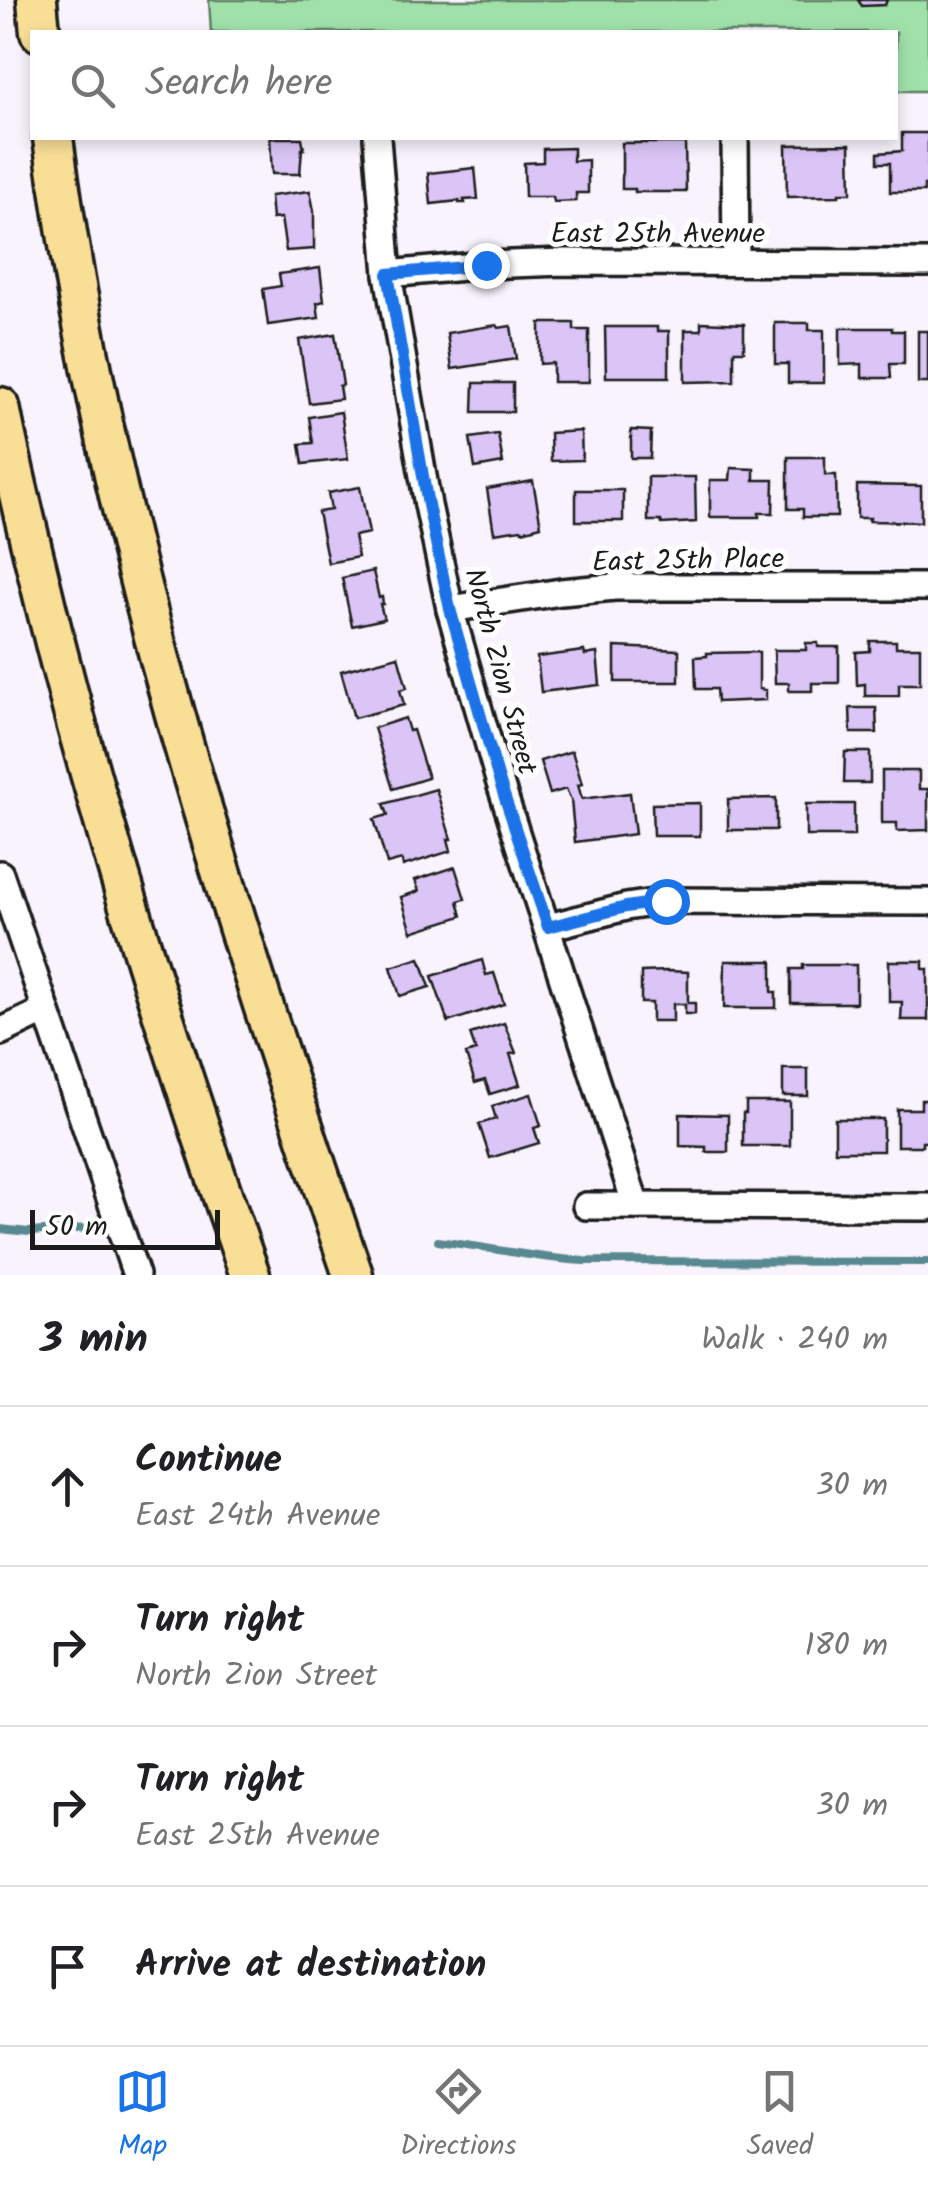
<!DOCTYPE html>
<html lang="en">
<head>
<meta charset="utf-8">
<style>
	:root { --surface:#fff; --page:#f6f6f6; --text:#202124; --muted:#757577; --line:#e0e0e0; --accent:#1a73e8 }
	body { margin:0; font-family:Kalam,sans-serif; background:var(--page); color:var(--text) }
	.scale { position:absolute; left:30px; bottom:25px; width:190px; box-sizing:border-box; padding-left:10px; border:5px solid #1c1c1c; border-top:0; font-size:28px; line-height:35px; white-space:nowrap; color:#1c1c1c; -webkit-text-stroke:8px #fff; paint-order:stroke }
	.stop { position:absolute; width:30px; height:30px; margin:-22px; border:8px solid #1a73e8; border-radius:50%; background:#fff }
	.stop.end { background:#1a73e8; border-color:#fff; box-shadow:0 2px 10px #0008 }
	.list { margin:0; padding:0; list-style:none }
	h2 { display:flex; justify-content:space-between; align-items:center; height:130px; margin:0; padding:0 40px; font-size:42px }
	h2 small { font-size:32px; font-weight:400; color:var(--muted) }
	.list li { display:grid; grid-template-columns:65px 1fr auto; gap:30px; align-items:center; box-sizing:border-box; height:160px; padding:0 40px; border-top:2px solid var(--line) }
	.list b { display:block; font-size:38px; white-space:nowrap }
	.list p { margin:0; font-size:32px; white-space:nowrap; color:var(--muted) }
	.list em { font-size:32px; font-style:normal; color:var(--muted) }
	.icon { flex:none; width:55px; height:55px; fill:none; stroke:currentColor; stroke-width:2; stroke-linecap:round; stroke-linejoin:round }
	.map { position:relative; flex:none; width:928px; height:1275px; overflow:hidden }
	.search { position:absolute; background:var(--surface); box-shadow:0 5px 15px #0003; left:30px; right:30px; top:30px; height:110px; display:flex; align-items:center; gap:25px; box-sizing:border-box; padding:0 35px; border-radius:0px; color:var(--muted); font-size:38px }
	.sheet { height:770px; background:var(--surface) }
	nav { display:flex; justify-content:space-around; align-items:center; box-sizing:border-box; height:140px; border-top:2px solid var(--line); background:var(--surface); font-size:28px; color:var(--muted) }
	nav a { display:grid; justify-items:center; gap:5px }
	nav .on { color:var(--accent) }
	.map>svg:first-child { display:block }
	.green { fill:#a0e1aa; stroke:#5e7e63; stroke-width:2.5 }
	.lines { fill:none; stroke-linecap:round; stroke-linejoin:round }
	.stream { stroke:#598990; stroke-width:8 }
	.building { fill:#dac5f6; stroke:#1c1c1c; stroke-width:2.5 }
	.minor-casing { stroke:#1c1c1c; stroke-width:32 }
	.highway-casing { stroke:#1c1c1c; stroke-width:45 }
	.minor { stroke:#fff; stroke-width:25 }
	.highway { stroke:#f9df96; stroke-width:38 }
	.route { stroke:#1a73e8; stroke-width:12 }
	.labels { text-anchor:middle; stroke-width:10; stroke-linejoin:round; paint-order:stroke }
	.street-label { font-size:28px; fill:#1c1c1c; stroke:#fff }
</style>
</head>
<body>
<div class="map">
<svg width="928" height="1275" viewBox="0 0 928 1275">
	<rect width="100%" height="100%" fill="#f8f3fd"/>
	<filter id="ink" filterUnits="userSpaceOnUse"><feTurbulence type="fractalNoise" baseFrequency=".01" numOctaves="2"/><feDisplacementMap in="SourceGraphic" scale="20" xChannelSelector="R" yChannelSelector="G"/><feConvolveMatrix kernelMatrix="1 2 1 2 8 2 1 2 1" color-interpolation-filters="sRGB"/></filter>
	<g filter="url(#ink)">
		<polygon class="green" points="209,0 928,0 928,91 896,91 896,32 211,32"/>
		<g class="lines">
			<g class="stream">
				<polyline points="0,1229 29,1232 90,1228"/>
				<path d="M438 1241C487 1247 534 1258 584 1261L928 1262"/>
			</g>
		</g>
		<g class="building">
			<polygon points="858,0 887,0 885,5 862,6"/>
			<polygon points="902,133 928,133 928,185 924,185 924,192 890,192 890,163 878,163 878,153 902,151"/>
			<polygon points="270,138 302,138 304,149 302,149 300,174 272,174"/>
			<polygon points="622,143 685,143 686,192 635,192 635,189 622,189"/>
			<polygon points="850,144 851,193 839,193 839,196 787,197 786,145"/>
			<polygon points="573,148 573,161 588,160 588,193 576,193 576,201 554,202 553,197 525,197 524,163 543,162 543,149"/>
			<polygon points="475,168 478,199 464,200 465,203 459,203 459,201 431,204 428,173"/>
			<polygon points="310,191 314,211 314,249 286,251 281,218 272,219 270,196"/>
			<polygon points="320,268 324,301 317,303 319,318 268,325 263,289 281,286 279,274"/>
			<polygon points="701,322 744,324 744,351 734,351 734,381 685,382 685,330 701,330"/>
			<polygon points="540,323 574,323 574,330 589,330 589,382 553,382 553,363 540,364"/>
			<polygon points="775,323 809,323 809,330 824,330 824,383 788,383 788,364 775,364"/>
			<polygon points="497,325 499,328 511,326 516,359 452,369 447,333"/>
			<polygon points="605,327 657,327 657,331 669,331 669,377 606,377"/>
			<polygon points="840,328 892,328 892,331 904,331 904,364 890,364 891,378 862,378 862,364 840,365"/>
			<rect x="918" y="331" width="10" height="52"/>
			<polygon points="335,334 343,385 339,386 341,399 309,403 299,340"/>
			<polygon points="474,383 513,383 513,412 473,412"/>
			<polygon points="341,412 348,459 303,464 300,444 313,443 309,417"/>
			<polygon points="631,430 651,431 650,458 631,458"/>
			<polygon points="581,431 582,460 551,461 550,433"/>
			<polygon points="498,434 503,463 475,468 470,438"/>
			<polygon points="788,457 825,457 825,475 836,475 837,517 803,517 803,509 788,509"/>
			<polygon points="731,468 754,469 754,480 774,480 773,513 759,513 759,517 710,517 710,480 730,480"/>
			<polygon points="648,477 695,477 696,522 662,524 661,521 648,521"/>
			<polygon points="533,481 541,526 522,531 521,529 494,533 487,489"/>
			<polygon points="857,485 921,486 921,522 869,521 870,518 857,518"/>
			<polygon points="360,487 369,533 354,536 358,557 328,563 318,512 331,510 328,493"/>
			<rect x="576" y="490" width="47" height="31"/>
			<polygon points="373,571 379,598 382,597 383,604 380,604 384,619 352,626 342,578"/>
			<polygon points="870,641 896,641 896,647 920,647 920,684 899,684 899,696 865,696 865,684 857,685 856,652 870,651"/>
			<polygon points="806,643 818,643 818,647 839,647 839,683 812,683 812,691 789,691 789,683 775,683 774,650 806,650"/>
			<polygon points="615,647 679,650 679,682 615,682"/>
			<polygon points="584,651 585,655 597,653 600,685 541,692 537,657"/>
			<polygon points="759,652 759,689 766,690 766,700 717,702 716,689 696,689 695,657 707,656 707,653"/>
			<polygon points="398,656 407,688 400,690 404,705 354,718 341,671"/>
			<polygon points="850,708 876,708 877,733 851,733"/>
			<polygon points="405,718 409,731 413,730 428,778 393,789 374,728"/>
			<polygon points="572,751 582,784 578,785 582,799 630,793 635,834 575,842 571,800 566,789 550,794 540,761"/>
			<polygon points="845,752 870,752 870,783 844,783"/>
			<polygon points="882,771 919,771 919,789 928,789 928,830 897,831 897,823 882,823"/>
			<polygon points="436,789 451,839 448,839 451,851 403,866 402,860 387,864 374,819 388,815 384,804"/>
			<polygon points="776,798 776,830 728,830 728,799"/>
			<polygon points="700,803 700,836 653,836 652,804"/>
			<rect x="806" y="804" width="48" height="32"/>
			<polygon points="455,867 465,899 458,901 462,916 412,932 401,897 419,891 415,880"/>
			<polygon points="420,958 430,987 400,996 391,967"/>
			<polygon points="482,960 486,975 494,973 504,1004 448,1022 432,976"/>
			<polygon points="725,961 772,961 772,992 776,992 776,1008 724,1008"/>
			<polygon points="889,961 923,961 923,969 928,969 928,1020 901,1020 902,1002 889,1002"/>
			<polygon points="803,965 856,965 856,1003 791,1003 791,969 803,969"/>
			<polygon points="667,971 688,972 688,1003 695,1003 695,1014 685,1014 685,1004 673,1004 673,1021 652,1021 652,1003 641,1003 641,972"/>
			<polygon points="504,1023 516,1053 510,1054 520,1085 490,1094 485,1080 475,1083 466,1054 476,1051 470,1034"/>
			<rect x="783" y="1069" width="25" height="27"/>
			<polygon points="531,1094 541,1126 534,1128 539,1143 490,1158 479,1124 496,1119 492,1106"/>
			<polygon points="921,1100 928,1100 928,1142 922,1142 922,1146 897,1146 897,1109 921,1109"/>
			<polygon points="746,1102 790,1102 790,1146 743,1146 743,1113 746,1113"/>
			<polygon points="680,1114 728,1115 728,1152 706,1152 706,1147 680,1146"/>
			<rect x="835" y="1119" width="48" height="32"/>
		</g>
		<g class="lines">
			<g class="minor-casing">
				<g id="minor">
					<polyline points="377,138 388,274 428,505 450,609 499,780 636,1206"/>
					<polyline points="735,138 736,262"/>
					<polyline points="388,274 486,265 564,262 928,263"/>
					<polyline points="450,609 561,592 615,587 928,587"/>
					<polyline points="0,874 136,1275"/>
					<polyline points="548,927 626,907 666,901 928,902"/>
					<polyline points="0,1032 46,1010"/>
					<polyline points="586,1206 928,1207"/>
				</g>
			</g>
			<g class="highway-casing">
				<g id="highway">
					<polyline points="37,0 40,32"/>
					<path d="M53 138C105 531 226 901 353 1275"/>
					<path d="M0 407C13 474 30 540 46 607 102 833 173 1055 250 1275"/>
				</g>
			</g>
			<use href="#minor" class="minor"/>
			<use href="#highway" class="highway"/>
		</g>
	</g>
	<g class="lines" filter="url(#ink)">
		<polyline class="route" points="486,265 388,274 428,505 450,609 499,780 548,927 626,907 666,901"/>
	</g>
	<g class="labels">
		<g class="street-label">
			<text x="658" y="242">East 25th Avenue</text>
			<text transform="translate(688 559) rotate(-1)" y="10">East 25th Place</text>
			<text transform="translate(502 671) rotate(75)" y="10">North Zion Street</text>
		</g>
	</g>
</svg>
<div class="scale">50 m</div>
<div class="stop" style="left:666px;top:901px"></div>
<div class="stop end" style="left:486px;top:265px"></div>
<div class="search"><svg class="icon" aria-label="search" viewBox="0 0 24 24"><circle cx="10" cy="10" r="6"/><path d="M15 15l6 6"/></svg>Search here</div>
</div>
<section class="sheet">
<h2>3 min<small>Walk · 240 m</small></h2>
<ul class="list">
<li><svg class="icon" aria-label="ahead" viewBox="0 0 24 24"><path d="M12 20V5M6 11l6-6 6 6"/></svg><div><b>Continue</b><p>East 24th Avenue</p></div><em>30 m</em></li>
<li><svg class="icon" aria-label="right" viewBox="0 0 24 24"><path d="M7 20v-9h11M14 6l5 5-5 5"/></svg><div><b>Turn right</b><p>North Zion Street</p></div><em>180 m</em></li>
<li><svg class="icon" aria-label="right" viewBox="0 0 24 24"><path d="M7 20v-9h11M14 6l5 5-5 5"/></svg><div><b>Turn right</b><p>East 25th Avenue</p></div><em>30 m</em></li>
<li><svg class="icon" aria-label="arrive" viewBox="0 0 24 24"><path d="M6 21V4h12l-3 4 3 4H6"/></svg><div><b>Arrive at destination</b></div></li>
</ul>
</section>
<nav>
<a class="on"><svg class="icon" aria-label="map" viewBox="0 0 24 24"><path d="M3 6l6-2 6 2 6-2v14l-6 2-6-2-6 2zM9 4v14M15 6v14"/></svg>Map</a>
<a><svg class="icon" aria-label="directions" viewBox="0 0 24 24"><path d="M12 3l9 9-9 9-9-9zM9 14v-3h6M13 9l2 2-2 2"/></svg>Directions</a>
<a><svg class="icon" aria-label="saved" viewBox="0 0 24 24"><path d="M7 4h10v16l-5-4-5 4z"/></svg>Saved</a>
</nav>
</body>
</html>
